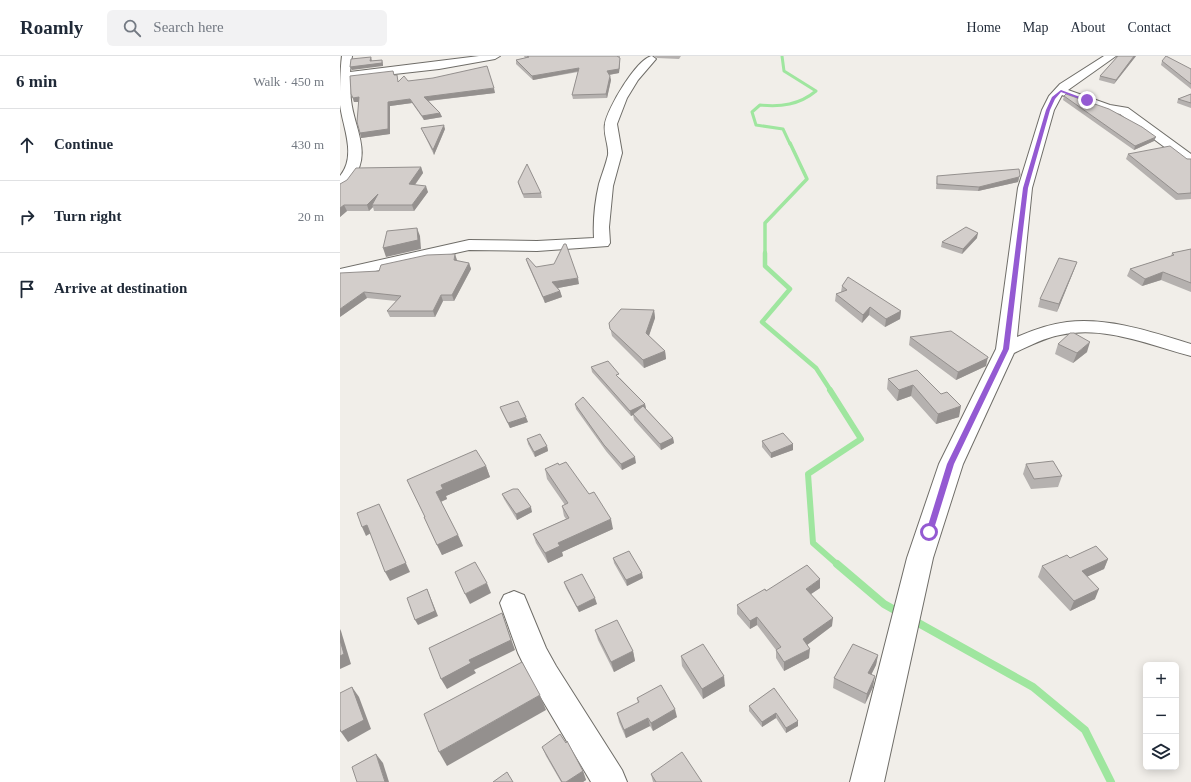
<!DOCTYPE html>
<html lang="en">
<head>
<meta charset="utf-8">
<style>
	:root { --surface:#fff; --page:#f2f2f3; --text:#1f2937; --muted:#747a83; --line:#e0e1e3 }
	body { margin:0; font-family:Georgia,serif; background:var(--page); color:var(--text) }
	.controls { position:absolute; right:12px; bottom:12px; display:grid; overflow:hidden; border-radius:6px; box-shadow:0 2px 10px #0003 }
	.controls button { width:36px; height:36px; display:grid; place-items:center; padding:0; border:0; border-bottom:1px solid var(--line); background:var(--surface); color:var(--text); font:20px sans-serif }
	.stop { position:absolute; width:12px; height:12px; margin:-9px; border:3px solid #945ad2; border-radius:50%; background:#fff }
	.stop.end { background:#945ad2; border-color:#fff; box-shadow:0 1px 4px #0008 }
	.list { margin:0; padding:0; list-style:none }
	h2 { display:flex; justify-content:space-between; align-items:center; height:52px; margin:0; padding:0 16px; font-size:17px }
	h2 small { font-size:13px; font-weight:400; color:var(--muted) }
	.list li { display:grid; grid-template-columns:26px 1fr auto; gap:12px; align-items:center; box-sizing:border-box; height:72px; padding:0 16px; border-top:1px solid var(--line) }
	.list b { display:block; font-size:15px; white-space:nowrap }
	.list em { font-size:13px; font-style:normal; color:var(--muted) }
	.icon { flex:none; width:22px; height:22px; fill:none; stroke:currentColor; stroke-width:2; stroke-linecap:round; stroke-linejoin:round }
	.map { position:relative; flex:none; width:851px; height:726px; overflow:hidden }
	header { display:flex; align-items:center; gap:24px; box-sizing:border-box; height:56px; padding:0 20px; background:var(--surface); border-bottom:1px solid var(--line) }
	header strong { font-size:19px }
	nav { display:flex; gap:22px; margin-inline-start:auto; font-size:14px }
	.search { width:280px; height:36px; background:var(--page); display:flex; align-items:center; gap:10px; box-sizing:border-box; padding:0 14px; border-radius:6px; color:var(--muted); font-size:15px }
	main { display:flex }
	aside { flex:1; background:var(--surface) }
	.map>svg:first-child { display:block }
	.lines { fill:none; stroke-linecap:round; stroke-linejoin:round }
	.stream-far4 { stroke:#9fe69f; stroke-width:3 }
	.stream-far3 { stroke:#9fe69f; stroke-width:3.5 }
	.stream-far2 { stroke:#9fe69f; stroke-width:4.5 }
	.stream-far1 { stroke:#9fe69f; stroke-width:6 }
	.stream { stroke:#9fe69f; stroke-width:8 }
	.minor-casing { stroke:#6f6d68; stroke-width:2 }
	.minor { fill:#fff; fill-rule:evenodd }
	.wall { fill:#b5b1af }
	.shaded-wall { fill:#94908e }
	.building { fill:#d3cecb; stroke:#94908e }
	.route { fill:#945ad2 }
</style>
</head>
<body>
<header>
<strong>Roamly</strong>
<div class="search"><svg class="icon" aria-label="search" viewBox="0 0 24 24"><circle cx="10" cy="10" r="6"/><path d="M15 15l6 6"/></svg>Search here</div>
<nav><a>Home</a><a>Map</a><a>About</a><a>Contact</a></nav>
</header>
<main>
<aside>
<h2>6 min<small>Walk · 450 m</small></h2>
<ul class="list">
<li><svg class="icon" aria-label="ahead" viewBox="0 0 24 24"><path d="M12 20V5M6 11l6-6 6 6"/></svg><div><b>Continue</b></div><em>430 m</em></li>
<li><svg class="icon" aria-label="right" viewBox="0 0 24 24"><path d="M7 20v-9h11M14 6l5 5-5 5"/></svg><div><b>Turn right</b></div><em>20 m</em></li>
<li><svg class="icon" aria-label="arrive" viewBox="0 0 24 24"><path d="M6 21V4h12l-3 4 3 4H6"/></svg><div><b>Arrive at destination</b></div></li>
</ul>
</aside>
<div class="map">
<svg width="851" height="726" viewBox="0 0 851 726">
	<rect width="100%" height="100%" fill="#f1eee9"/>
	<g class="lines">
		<path class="stream-far4" d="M442 0 444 15 476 35C459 49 441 51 420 49L412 56 416 69 443 73 450 88"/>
		<polyline class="stream-far3" points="425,198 425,167 467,123 450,87"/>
		<polyline class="stream-far2" points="425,197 425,210 450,233 422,266 476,312 491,335"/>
		<polyline class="stream-far1" points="490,334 521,383 468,418 473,487 498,509"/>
		<g class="stream">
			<polyline points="497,508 544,548 560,557"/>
			<polyline points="573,564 693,631 745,674 771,726"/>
		</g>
		<g class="minor-casing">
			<g id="minor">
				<path d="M2 0H12L10 16 139 0H160L155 3 99 13 10 23C12 30 10 37 11 44 14 72 33 98 12 124 8 129 6 132 0 133V120C17 100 3 72 0 49 0 34 0 15 2 0Z"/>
				<path d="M312 0 316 3 298 24 287 42 277 68 282 97 273 130 269 171 270 187 268 190 197 195 129 194 0 223V213L129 184 197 185 254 182C253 165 255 145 259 128 262 118 266 108 268 99 269 89 263 78 265 68 267 53 297 2 312 0Z"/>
				<path d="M764 0H776L728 34 770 49 788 52 851 98V108L846 107 780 58 763 55 722 39 714 54 692 132 677 281C693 274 710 268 727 266 768 261 812 276 851 288V300C809 289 764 269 720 279 704 282 689 290 674 297L623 408 593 502 544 726H510L567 502 599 408 656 293 678 132 702 54 709 40 720 28Z"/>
				<polygon points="174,535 184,539 206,592 216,610 282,714 287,726 251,726 194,630 178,597 160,547 164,539"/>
			</g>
		</g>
		<use href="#minor" class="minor"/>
	</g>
	<g class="wall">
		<polygon points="184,0 280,0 280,1 278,1 280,6 279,17 269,19 271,24 267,42 233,43 232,39 238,16 193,24 176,8 176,4 186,2 185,2"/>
		<polygon points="314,0 341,0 339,3 317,2"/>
		<polygon points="778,0 796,0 774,28 759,24 760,20"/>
		<polygon points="822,5 851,13 851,33 821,9"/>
		<polygon points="53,15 54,19 58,26 68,25 155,37 89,45 100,57 102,61 84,64 72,47 50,50 50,78 21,82 18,46 14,46 11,38"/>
		<polygon points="851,38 851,52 837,47 838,43"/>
		<polygon points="724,40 814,85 794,94 723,44"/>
		<polygon points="81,72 105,73 94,99 83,76"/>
		<polygon points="788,98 851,103 851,143 836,144 786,103"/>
		<polygon points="81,111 83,117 75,129 88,136 74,155 34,155 33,151 29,155 7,155 0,161 0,128"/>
		<polygon points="680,119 678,126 638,135 596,133 597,120"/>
		<polygon points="178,126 201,137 202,142 184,142 179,130"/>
		<polygon points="637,182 622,198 601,191 602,186"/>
		<polygon points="851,193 851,236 821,224 802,230 787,220 790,213 831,200 832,197"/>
		<polygon points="186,203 196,211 239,228 218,232 220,235 222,241 205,247 188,209"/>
		<polygon points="117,204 117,205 129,207 131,213 114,245 103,245 95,261 50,261 47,255 56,245 27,242 0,261 39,215"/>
		<polygon points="737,206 734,214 717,256 698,251 700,243"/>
		<polygon points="502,230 561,255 560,263 545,271 529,259 522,267 495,245 496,238 501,236"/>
		<polygon points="314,254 315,262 309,280 325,295 326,303 304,312 272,280 269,267"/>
		<polygon points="570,281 647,309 646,310 616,324 569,289"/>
		<polygon points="718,288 747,296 733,307 715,298"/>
		<polygon points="251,311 280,322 305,348 306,353 333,382 334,387 321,394 294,364 293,359 291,360 252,316"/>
		<polygon points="577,314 619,361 596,368 571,340 557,345 547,333 548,323"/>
		<polygon points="235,348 296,407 282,414 266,395 236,353"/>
		<polygon points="160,351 188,366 170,372 162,356"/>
		<polygon points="187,383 207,390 208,395 195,401 188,388"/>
		<polygon points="422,385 453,394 431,402 422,391"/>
		<polygon points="686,408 722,420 718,431 691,433 683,418"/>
		<polygon points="219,409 273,473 222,496 223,500 208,507 196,487 193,478 226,463 224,460 222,450 225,449 207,423 205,413"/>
		<polygon points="146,410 150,421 106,440 107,443 101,446 118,479 123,490 102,499 84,461 85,461 67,424"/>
		<polygon points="162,438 192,456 177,464 164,443"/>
		<polygon points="273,502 303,522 287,530 274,507"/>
		<polygon points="730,502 768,503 764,513 747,520 755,543 730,555 698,521 702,510"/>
		<polygon points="224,526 257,548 239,556 226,532"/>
		<polygon points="480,532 471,538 492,570 467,589 469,602 444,615 436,602 436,594 417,569 410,573 397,558 397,549 426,535"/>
		<polygon points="255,574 293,595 295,605 274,616 258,584"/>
		<polygon points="538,599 536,609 531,619 533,631 525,648 493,632 494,622"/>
		<polygon points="341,600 385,630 363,643 342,610"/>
		<polygon points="434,632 458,670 446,677 436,662 422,671 409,655 409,650"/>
		<polygon points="297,642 337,661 313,675 310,670 286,682 279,666 277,657 298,647"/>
		<polygon points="202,691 243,715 246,724 243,726 221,726 206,700"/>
		<polygon points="311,718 362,726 313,726"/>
	</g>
	<g class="shaded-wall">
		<polygon points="794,0 796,0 774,28 776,24"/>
		<polygon points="31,1 32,5 42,4 43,8 43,10 12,14 10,11 30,5"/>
		<polygon points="280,2 280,6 279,17 268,19 267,15"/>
		<polygon points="239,12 239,15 193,24 192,20"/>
		<polygon points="270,20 271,24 267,42 266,38"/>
		<polygon points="154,32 155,37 86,45 84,41"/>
		<polygon points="19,41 20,46 14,46 13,42"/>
		<polygon points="70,43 72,47 50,50 50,78 21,82 20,77 48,46"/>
		<polygon points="100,57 102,61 84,64 82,60"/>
		<polygon points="104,69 105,73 94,99 93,94"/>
		<polygon points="816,81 814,85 794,94 795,90"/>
		<polygon points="81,111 83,117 71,134 69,128"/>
		<polygon points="679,121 678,126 638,135 639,131"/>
		<polygon points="86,130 88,136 74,155 72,149"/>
		<polygon points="38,138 32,149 33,151 29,155 27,149"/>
		<polygon points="4,149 7,155 0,161 0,152"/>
		<polygon points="77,172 80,180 81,193 46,201 43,192"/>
		<polygon points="638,177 637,182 622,198 623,193"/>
		<polygon points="115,198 117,204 115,210 114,204"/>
		<polygon points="737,206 734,214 717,256 719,248"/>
		<polygon points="129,207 131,213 114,245 112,239"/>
		<polygon points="823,216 821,224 802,230 805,223"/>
		<polygon points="238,222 239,228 213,233 212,226"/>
		<polygon points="220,235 222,241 205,247 203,241"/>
		<polygon points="24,236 27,242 0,261 0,253"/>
		<polygon points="101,239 103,245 95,261 93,255"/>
		<polygon points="530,251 529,259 522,267 523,259"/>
		<polygon points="314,254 315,262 307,285 306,277"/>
		<polygon points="561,255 560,263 545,271 546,263"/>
		<polygon points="750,286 747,296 733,307 737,297"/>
		<polygon points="325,295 326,303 304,312 303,304"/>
		<polygon points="648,301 646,310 616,324 618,316"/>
		<polygon points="573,329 571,340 557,345 559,334"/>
		<polygon points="305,348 306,353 291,360 290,355"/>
		<polygon points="621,350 619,361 596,368 598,358"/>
		<polygon points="186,361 188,366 170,372 168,367"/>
		<polygon points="333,382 334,387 321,394 320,388"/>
		<polygon points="453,388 453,394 431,402 431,397"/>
		<polygon points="207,390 208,395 195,401 194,396"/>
		<polygon points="295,401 296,407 282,414 281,408"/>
		<polygon points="146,410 150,421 106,440 107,443 100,446 96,436 101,429"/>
		<polygon points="39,448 70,516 50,525 45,516"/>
		<polygon points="191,451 192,456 177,464 176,458"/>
		<polygon points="271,463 273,473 222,496 223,500 208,507 205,497 218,487"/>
		<polygon points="27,469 31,477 26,480 22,471"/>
		<polygon points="118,479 123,490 102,499 97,489"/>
		<polygon points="768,503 764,513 738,525 742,515"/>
		<polygon points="302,517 303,522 287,530 286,524"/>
		<polygon points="480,523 480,532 465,542 466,533"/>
		<polygon points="147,527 151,537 130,548 125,538"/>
		<polygon points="87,533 98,560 78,569 75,564"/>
		<polygon points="759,533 755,543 730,555 734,545"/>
		<polygon points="255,542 257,548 239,556 237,551"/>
		<polygon points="162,557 175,594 134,614 136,617 107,633 101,623 129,604"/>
		<polygon points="417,561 417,569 410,573 410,565"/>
		<polygon points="493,562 492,570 463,592 463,583"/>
		<polygon points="0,573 1,575 11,608 0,613"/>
		<polygon points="470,593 469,602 444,615 444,606"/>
		<polygon points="293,595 295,605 274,616 271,606"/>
		<polygon points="538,599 536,609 527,627 528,617"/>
		<polygon points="384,620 385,630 363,643 362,633"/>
		<polygon points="535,620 533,631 525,648 527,638"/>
		<polygon points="12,631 19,641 31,673 8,686 1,676"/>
		<polygon points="200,639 206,654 107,710 99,696"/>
		<polygon points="335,653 337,661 313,675 311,667"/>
		<polygon points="436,657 436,662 422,671 422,666"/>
		<polygon points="308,662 310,670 286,682 284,674"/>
		<polygon points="458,665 458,670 446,677 446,672"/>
		<polygon points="36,698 43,707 49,726 45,726"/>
		<polygon points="243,715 246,724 243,726 226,726"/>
	</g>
	<g class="building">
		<polygon points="187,0 277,0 280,2 279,13 267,15 270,20 266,38 232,39 239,12 192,20 176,4 189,1"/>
		<polygon points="778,0 794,0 776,24 760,20"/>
		<polygon points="826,0 851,13 851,28 822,5"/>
		<polygon points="31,1 30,5 42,4 42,7 10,11 11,3"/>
		<polygon points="147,10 154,32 84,41 100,57 82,60 70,43 48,46 48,73 20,77 17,66 19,41 13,42 11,38 10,20 53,15 54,19 57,19 58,26 64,20 68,25 93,22"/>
		<polygon points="726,38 769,53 802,71 816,81 795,90 724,40"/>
		<polygon points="851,38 851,47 838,43"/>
		<polygon points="104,69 93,94 81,72"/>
		<polygon points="830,90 847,103 851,103 851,137 838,138 788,98"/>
		<polygon points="187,108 201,137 183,138 178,126"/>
		<polygon points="81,111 69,128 86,130 72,149 32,149 38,138 27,149 4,149 0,152 0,128 7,124 16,112"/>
		<polygon points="679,113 680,119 679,121 639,131 597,128 597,120"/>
		<polygon points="626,171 638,177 623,193 602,186"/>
		<polygon points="77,172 78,184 43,192 47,175"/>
		<polygon points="224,188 226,188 238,222 212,226 220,235 203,241 186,203 188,202 196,211 214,208"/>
		<polygon points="851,193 851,227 823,216 805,223 790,213 834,199 832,197"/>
		<polygon points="115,198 114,204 129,207 112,239 101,239 93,255 47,255 61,240 24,236 0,253 0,217 39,215 41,209 87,199"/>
		<polygon points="719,202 737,206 719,248 700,243"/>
		<polygon points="508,221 561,255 546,263 530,251 523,259 496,238 507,234 502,230"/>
		<polygon points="281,253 314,254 306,277 325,295 303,304 270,273 269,267"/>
		<polygon points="611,275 648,301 648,302 618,316 570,281"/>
		<polygon points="730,277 734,277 750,286 737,297 718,288"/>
		<polygon points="268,305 279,318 276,319 305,348 290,355 251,311"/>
		<polygon points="577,314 601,338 607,336 621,350 598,358 573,329 559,334 548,323"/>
		<polygon points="243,341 295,401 281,408 264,389 235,348"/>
		<polygon points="178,345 186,361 168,367 160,351"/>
		<polygon points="303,350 333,382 320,388 293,358"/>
		<polygon points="443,377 453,388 431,397 422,385"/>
		<polygon points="200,378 207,390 194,396 187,383"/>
		<polygon points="136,394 146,410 101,429 103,433 96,436 118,479 97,489 84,461 85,461 67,424"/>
		<polygon points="713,405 722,420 694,423 686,408"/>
		<polygon points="226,406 249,438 254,436 271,463 218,487 220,490 205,497 193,478 229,462 222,450 228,447 205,413 218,407 219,409"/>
		<polygon points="173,433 178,433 191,451 176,458 162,438"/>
		<polygon points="39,448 66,507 45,516 27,469 22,471 17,457"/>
		<polygon points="756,490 768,503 742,515 759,533 734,545 702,510 727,499 730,502"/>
		<polygon points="289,495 302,517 286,524 273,502"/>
		<polygon points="135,506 147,527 125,538 115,516"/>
		<polygon points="467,509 480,523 466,533 493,562 463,583 470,593 444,606 436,594 441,591 417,561 410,565 397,549 425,533 426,535"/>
		<polygon points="242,518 255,542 237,551 224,526"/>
		<polygon points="87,533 95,555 75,564 67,542"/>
		<polygon points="162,557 171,584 129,604 131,607 101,623 89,592"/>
		<polygon points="277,564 293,595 271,606 255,574"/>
		<polygon points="0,584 4,598 0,600"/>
		<polygon points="363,588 384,620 362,633 341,600"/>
		<polygon points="513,588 538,599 528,617 535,620 527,638 494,622"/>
		<polygon points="182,606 200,639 99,696 84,658"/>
		<polygon points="321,629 335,653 311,667 308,662 284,674 277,657 299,646 297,642"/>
		<polygon points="12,631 24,664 1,676 0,673 0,637"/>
		<polygon points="434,632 458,665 446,672 436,657 422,666 409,650"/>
		<polygon points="220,678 226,687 227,685 243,715 226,726 222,726 202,691"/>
		<polygon points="342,696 362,726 316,726 311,718"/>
		<polygon points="36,698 45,726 17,726 12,711"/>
		<polygon points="167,716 173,726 153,726"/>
	</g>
	<polygon class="route" points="721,34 748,44 745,45 721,36 715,43 710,54 688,132 669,293 614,408 593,476 589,479 586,476 607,408 663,293 683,132 706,54 712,41"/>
</svg>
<div class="controls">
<button>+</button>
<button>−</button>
<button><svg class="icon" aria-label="layers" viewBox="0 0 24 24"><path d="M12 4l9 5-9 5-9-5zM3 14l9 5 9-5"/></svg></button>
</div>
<div class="stop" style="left:589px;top:476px"></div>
<div class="stop end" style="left:747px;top:44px"></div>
</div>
</main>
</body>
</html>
